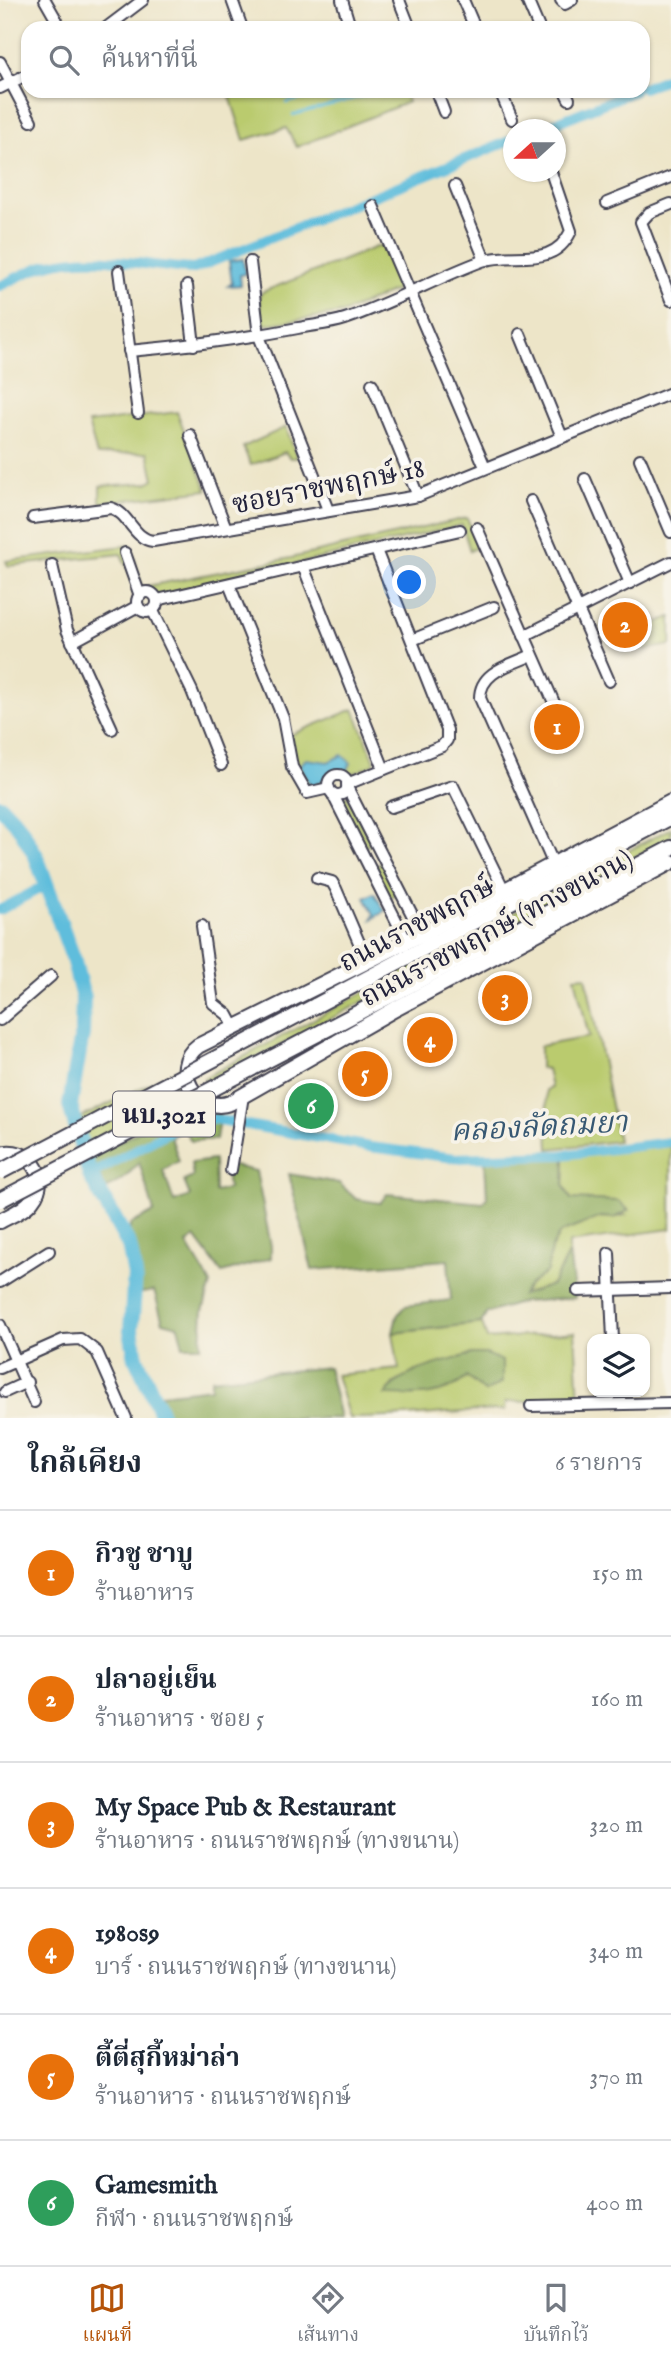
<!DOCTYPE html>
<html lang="th">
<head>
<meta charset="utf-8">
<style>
	:root { --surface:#fff; --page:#f2f2f3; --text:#1f2937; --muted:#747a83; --line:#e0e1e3; --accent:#b45309 }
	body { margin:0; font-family:"IM FELL English","Noto Serif Thai",serif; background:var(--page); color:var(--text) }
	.controls { position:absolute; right:21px; bottom:21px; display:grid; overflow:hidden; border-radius:14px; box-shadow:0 2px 5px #0004 }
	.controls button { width:63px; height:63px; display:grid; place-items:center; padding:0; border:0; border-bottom:2px solid var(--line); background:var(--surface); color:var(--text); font:35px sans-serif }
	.compass { position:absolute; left:503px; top:119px; width:63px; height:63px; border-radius:50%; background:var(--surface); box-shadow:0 2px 5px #0004; rotate:249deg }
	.you { position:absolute; left:410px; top:583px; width:24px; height:24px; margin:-18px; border:5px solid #fff; border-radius:50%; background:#1a73e8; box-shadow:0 0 0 10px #1a73e833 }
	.badge { display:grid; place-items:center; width:46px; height:46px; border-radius:50%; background:var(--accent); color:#fff; font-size:23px; font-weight:700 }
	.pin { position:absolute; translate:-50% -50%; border:4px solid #fff; box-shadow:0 2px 7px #0006 }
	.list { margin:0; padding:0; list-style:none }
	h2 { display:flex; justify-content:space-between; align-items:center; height:91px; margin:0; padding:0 28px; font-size:30px }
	h2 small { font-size:23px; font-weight:400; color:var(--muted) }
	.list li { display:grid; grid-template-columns:46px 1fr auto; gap:21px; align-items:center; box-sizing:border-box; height:126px; padding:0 28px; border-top:2px solid var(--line) }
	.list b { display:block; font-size:26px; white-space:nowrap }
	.list p { margin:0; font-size:23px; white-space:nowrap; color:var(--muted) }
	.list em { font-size:23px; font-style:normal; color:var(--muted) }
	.icon { flex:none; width:38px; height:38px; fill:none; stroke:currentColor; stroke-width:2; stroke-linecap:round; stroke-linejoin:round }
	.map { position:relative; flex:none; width:671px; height:1418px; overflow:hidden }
	.search { position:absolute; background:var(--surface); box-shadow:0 2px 5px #0004; left:21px; right:21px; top:21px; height:77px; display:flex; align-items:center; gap:18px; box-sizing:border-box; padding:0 24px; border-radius:21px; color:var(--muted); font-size:26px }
	.sheet { height:847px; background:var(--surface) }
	nav { display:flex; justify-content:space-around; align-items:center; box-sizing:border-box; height:98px; border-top:2px solid var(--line); background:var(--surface); font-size:19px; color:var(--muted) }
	nav a { display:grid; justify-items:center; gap:4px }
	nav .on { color:var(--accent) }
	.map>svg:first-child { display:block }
	.green { fill:#bacb6e; stroke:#6e7654; stroke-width:2; fill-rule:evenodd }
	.forest { fill:#93af61; stroke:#5a684e; stroke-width:2 }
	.water { fill:#5ebddc; stroke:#40708c; stroke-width:2 }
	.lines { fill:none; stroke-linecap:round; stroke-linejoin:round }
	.stream { stroke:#5ebddc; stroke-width:2.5 }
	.canal { stroke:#5ebddc; stroke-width:10 }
	.river { stroke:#5ebddc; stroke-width:16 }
	.minor-casing { stroke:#403f50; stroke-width:14 }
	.major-casing { stroke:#403f50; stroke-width:18 }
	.minor { stroke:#fff; stroke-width:10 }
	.major { stroke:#fff; stroke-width:14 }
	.major-bridge-casing { stroke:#403f50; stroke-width:18; stroke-linecap:butt }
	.major-bridge { stroke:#fff; stroke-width:14 }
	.labels { text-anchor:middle; stroke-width:7; stroke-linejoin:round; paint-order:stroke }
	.shield { fill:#f7f3e8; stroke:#62616f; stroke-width:2 }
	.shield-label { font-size:26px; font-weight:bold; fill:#22223b }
	.street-label { font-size:28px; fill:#22223b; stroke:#f7f3e8 }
	.water-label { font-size:30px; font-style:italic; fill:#375873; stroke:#f7f3e8 }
</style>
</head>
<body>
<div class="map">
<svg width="671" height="1418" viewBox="0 0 671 1418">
	<rect width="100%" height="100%" fill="#f7f3e8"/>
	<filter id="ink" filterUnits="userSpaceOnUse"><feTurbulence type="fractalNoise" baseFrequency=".0143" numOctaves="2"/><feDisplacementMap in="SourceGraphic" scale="14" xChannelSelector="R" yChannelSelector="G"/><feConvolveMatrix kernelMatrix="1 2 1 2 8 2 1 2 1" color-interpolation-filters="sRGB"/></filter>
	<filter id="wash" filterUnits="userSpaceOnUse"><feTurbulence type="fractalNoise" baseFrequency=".00686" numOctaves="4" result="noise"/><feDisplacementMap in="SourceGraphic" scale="28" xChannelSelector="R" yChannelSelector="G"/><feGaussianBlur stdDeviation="1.57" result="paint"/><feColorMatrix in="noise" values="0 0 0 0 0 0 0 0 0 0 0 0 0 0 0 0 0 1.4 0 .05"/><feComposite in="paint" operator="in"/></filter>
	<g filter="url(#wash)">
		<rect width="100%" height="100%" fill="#ede5c8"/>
		<g class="green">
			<polygon points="250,91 403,91 408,102 297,147 286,128 244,140 230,96"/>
			<polygon points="384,244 403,287 343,313 263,325 259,297 262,292"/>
			<polygon points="177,412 207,490 100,503 100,486 147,483 154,479 148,452 97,455 88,423"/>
			<polygon points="286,427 297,458 290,458 285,452 251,465 243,447"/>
			<polygon points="467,518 479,546 470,551 462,525 159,596 137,589 121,554 8,566 6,561 131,545 142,587 291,558"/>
			<polygon points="671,617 671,645 644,650 635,636 621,643 619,638"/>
			<polygon points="354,709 375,761 373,765 347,776 336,773 328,776 325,784 309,790 300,779 290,735"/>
			<polygon points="347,795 371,843 366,847 341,800"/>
			<polygon points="671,828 671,838 210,1083 205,1082 204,1078"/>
			<polygon points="382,862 398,893 389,898 374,866"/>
			<polygon points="586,976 618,1141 549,1149 546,1090 551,1088 547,1069 540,1068 540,1046 589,1037 575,977"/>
			<polygon points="179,1069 187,1095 89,1158 76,1120"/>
			<polygon points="671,1146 671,1229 569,1243 569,1252 552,1285 521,1296 529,1285 546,1272 550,1249 560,1233 601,1217 614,1218 625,1215 571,1199 564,1186 565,1158"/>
			<path d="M482 1323 487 1339 575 1332 579 1401 505 1402V1410C453 1411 402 1418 349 1418L336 1375 399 1369 393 1333ZM472 1354H486L485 1392 467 1377 392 1384Z"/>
		</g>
		<g class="forest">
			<polygon points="192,1102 198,1107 220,1113 216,1139 191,1141 184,1129 171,1137 179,1161 163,1170 174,1202 190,1196 184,1181 193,1177 191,1163 214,1160 215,1192 228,1189 225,1164 256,1171 271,1246 271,1258 222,1273 195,1237 187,1244 211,1284 203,1311 201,1346 183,1346 178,1326 163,1322 154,1291 141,1293 128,1234 131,1224 154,1212 139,1162 126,1177 106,1189 89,1158"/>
			<polygon points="565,1158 564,1186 571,1199 618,1201 629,1210 614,1218 601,1217 560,1233 551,1249 547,1272 529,1285 522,1295 552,1285 569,1252 575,1298 523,1302 487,1313 481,1323 393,1333 397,1316 405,1306 451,1300 448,1260 312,1270 289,1174 339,1183 356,1199 380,1203 387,1194 483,1203 487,1198 485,1161"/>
			<path d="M472 1354H486L502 1361V1383L485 1392 467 1377C444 1398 414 1396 385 1395 401 1369 444 1363 472 1354Z"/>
			<polygon points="328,1367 340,1418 159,1418 155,1410 164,1406 160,1394 211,1388 211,1379"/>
		</g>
		<g class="water">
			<polygon points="243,259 245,274 240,275 241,285 228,286 232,283 229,261"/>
			<path d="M342 755 351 763 346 773C325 772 329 780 311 786L300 765 306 759 328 762Z"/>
			<polygon points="374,893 385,911 372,919 374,914 365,898"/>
		</g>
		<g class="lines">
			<g class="stream">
				<polyline points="286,103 333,91"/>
				<polyline points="293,115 383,91"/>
			</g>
			<g class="canal">
				<polyline points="643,88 671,77"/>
				<polyline points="538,130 634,91"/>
				<path d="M0 286C16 278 33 268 51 264 98 252 146 267 194 269L514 139"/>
				<polyline points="0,910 46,885"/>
				<polyline points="90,1175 197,1116 370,1147 455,1158 562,1155 671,1142"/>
			</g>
			<polyline class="river" points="0,806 19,826 36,856 73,958 83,998 82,1034 70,1105 90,1175 129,1245 135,1275 131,1330 136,1358 163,1418"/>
		</g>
	</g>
	<g filter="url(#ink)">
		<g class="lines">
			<g class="minor-casing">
				<g id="minor">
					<polyline points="45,0 61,28"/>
					<polyline points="232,0 242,28"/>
					<polyline points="342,0 350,27"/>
					<polyline points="399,0 410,28"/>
					<polyline points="463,0 475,28"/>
					<polyline points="527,0 539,28"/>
					<polyline points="561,0 565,4 572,0"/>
					<polyline points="106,28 143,0"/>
					<polyline points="0,62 31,121"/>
					<polyline points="0,88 28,74"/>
					<polyline points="436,91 444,112"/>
					<polyline points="500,91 512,119"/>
					<polyline points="565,91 569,99"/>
					<polyline points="455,186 485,260"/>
					<polyline points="607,203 671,177"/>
					<polyline points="671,204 649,213 641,222 671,300"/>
					<polyline points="373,206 485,467"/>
					<polyline points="250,262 259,336 328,510"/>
					<polyline points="119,271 138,413"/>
					<polyline points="187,286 194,345"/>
					<polyline points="520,334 562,437"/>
					<path d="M129 351C186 346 242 339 298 328 313 325 330 324 345 319 392 303 436 278 482 261 514 250 552 271 571 231L551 172"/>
					<polyline points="372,384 418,496"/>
					<polyline points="190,435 226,528"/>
					<polyline points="640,459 671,532"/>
					<polyline points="585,479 630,583"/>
					<polyline points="531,501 609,681"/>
					<path d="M33 518 111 508C129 513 133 539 153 541L418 496 671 393"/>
					<polyline points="477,528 555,705"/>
					<polyline points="125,553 140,596"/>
					<polyline points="52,565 67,630 112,729"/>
					<polyline points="303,566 384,769"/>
					<polyline points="229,584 283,718 292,767 307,793 329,788"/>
					<circle cx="147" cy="602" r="10"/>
					<polyline points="157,600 460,530"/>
					<polyline points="153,611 192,691 221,765"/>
					<polyline points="524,636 671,562"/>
					<polyline points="412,640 494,607"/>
					<polyline points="72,642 138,606"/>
					<path d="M532 655C511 665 480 671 480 698L553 863"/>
					<circle cx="338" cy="785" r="10"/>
					<polyline points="347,784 442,746 447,740 447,730 376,550"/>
					<polyline points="347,787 422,934"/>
					<polyline points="332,793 407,942"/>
					<polyline points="391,807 453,786 504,890"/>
					<polyline points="317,878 332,882 336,889 367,961"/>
					<polyline points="202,926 213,1003 228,1015 235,1028"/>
					<polyline points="0,1020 51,976"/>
					<polyline points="231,1170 243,1096"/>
					<polyline points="609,1253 613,1339"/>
					<polyline points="0,1282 49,1251"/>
					<polyline points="578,1291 671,1288"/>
					<polyline points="0,1325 34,1402"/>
					<polyline points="0,1368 63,1340 80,1339 97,1352 126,1418"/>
					<polyline points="5,1392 27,1382"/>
					<polyline points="531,1406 671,1403"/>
				</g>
			</g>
			<g class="major-casing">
				<g id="major">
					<path d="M671 802 422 934 198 1046C169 1067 196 1115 230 1103L395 1009 671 862"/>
					<polyline points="315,1006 671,817"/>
					<polyline points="329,1028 671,848"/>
					<path d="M0 1154C28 1146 51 1176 32 1200 25 1210 11 1215 0 1221"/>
				</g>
			</g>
			<use href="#minor" class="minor"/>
			<use href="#major" class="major"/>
			<g class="major-bridge-casing">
				<g id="major-bridge">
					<polyline points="0,1172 315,1006"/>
					<polyline points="0,1200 329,1028"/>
				</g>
			</g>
			<use href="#major-bridge" class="major-bridge"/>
		</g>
	</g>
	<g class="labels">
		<rect class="shield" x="113" y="1091.5" width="102" height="45" rx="5"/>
		<g class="shield-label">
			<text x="164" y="1123">นบ.3021</text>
		</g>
		<g class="street-label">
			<text transform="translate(328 485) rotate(-11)" y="10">ซอยราชพฤกษ์ 18</text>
			<text transform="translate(416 923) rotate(-28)" y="10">ถนนราชพฤกษ์</text>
			<text transform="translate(496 927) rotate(-28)" y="10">ถนนราชพฤกษ์ (ทางขนาน)</text>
		</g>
		<g class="water-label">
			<text transform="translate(539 1126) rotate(-3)" y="10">คลองลัดถมยา</text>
		</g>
	</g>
</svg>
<div class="controls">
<button><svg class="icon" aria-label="layers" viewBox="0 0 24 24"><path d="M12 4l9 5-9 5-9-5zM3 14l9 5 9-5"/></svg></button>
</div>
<svg class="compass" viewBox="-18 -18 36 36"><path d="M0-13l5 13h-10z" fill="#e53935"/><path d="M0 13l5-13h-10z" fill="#747a83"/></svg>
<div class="you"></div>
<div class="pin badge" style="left:557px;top:727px;background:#e8710a">1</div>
<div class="pin badge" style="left:625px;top:625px;background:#e8710a">2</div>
<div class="pin badge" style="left:505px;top:998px;background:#e8710a">3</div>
<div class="pin badge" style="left:430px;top:1040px;background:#e8710a">4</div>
<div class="pin badge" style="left:365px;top:1074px;background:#e8710a">5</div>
<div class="pin badge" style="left:311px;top:1106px;background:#2e9e5b">6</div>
<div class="search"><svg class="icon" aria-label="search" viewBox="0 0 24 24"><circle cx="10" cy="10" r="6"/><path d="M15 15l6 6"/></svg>ค้นหาที่นี่</div>
</div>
<section class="sheet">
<h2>ใกล้เคียง<small>6 รายการ</small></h2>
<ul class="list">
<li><span class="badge" style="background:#e8710a">1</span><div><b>กิวชู ชาบู</b><p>ร้านอาหาร</p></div><em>150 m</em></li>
<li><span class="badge" style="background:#e8710a">2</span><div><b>ปลาอยู่เย็น</b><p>ร้านอาหาร · ซอย 5</p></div><em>160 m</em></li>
<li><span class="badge" style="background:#e8710a">3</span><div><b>My Space Pub &amp; Restaurant</b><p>ร้านอาหาร · ถนนราชพฤกษ์ (ทางขนาน)</p></div><em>320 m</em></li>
<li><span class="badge" style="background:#e8710a">4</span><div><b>1980s9</b><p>บาร์ · ถนนราชพฤกษ์ (ทางขนาน)</p></div><em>340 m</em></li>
<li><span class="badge" style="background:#e8710a">5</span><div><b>ตี้ตี่สุกี้หม่าล่า</b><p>ร้านอาหาร · ถนนราชพฤกษ์</p></div><em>370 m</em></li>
<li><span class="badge" style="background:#2e9e5b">6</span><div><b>Gamesmith</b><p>กีฬา · ถนนราชพฤกษ์</p></div><em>400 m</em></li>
</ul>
</section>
<nav>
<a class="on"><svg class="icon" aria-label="map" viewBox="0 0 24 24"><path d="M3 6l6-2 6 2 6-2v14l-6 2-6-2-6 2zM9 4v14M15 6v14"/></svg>แผนที่</a>
<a><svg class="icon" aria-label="directions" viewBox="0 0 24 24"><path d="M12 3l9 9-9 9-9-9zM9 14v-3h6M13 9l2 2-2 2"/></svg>เส้นทาง</a>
<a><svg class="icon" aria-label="saved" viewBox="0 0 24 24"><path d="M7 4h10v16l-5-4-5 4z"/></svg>บันทึกไว้</a>
</nav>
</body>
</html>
